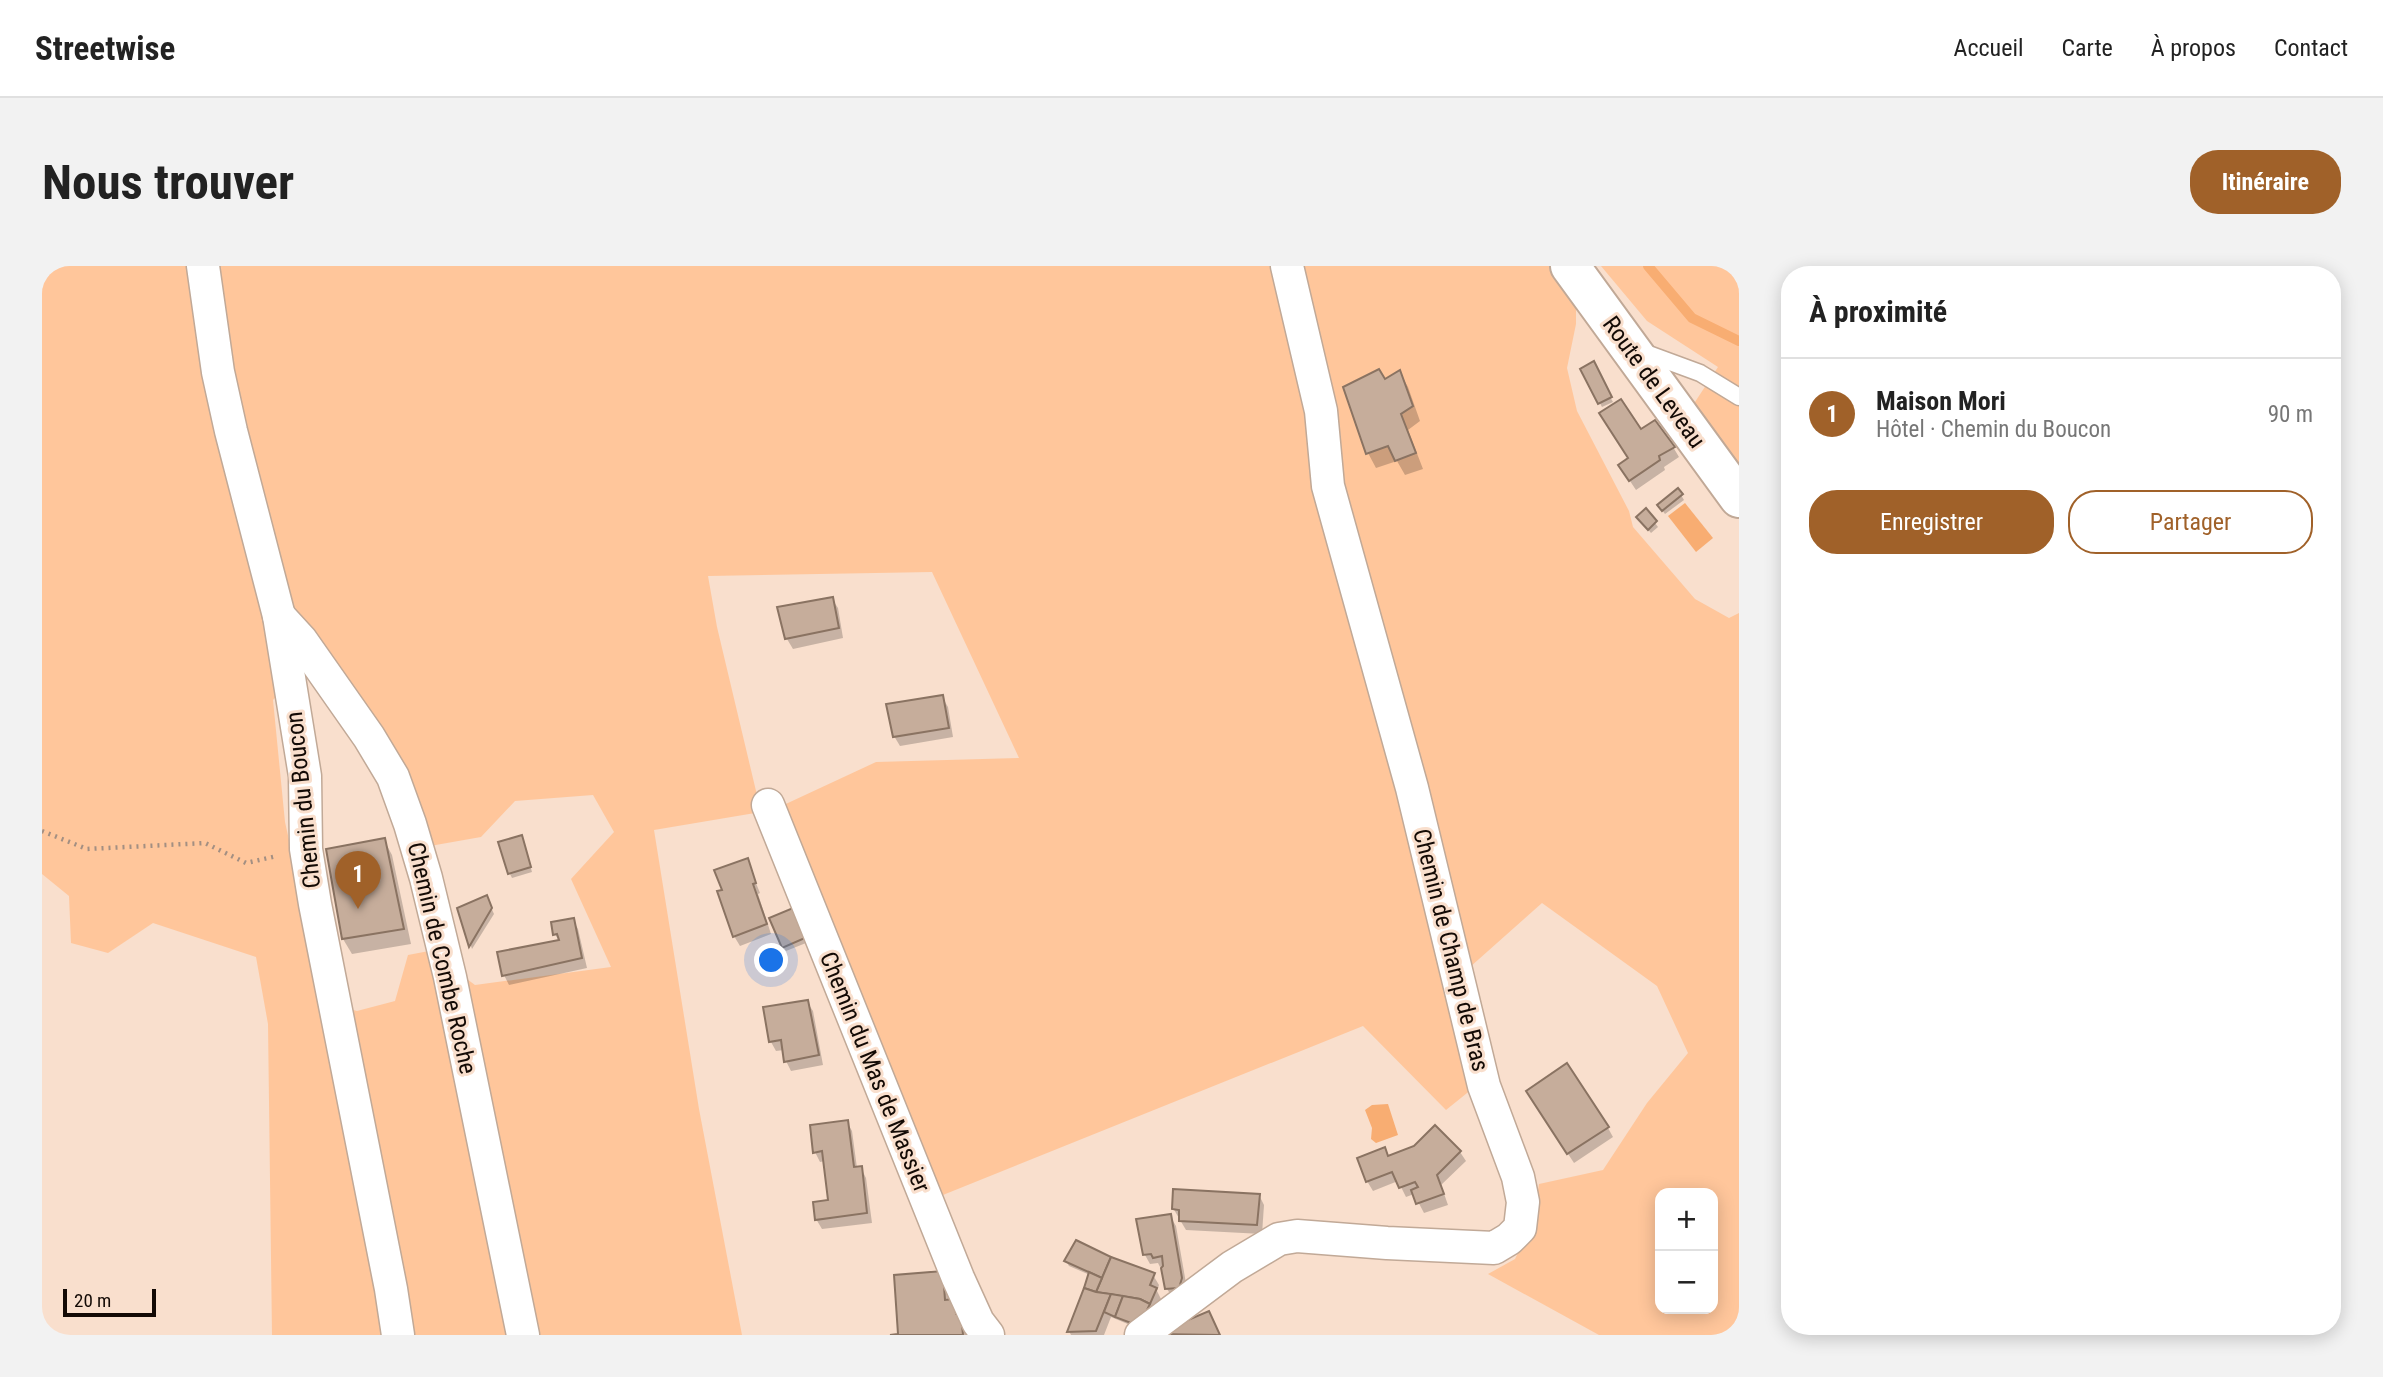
<!DOCTYPE html>
<html lang="fr">
<head>
<meta charset="utf-8">
<style>
	:root { --surface:#fff; --page:#f2f2f2; --text:#222; --muted:#767676; --line:#e0e0e0; --accent:#a06129 }
	body { margin:0; font-family:"Roboto Condensed",sans-serif; background:var(--page); color:var(--text) }
	.controls { position:absolute; right:21px; bottom:21px; display:grid; overflow:hidden; border-radius:14px; box-shadow:0 4px 18px #0003 }
	.controls button { width:63px; height:63px; display:grid; place-items:center; padding:0; border:0; border-bottom:2px solid var(--line); background:var(--surface); color:var(--text); font:35px sans-serif }
	.scale { position:absolute; left:21px; bottom:18px; width:93px; box-sizing:border-box; padding-left:7px; border:4px solid #130a05; border-top:0; font-size:19px; line-height:24px; white-space:nowrap; color:#130a05; -webkit-text-stroke:5px #f9dfcd; paint-order:stroke }
	.you { position:absolute; left:730px; top:695px; width:24px; height:24px; margin:-18px; border:5px solid #fff; border-radius:50%; background:#1a73e8; box-shadow:0 0 0 10px #1a73e833 }
	.badge { display:grid; place-items:center; width:46px; height:46px; border-radius:50%; background:var(--accent); color:#fff; font-size:23px; font-weight:700 }
	.pin { position:absolute; translate:-50% -58px; filter:drop-shadow(0 2px 4px #0008) }
	.pin::after { content:''; position:absolute; top:37px; width:24px; height:21px; background:inherit; clip-path:polygon(0 0,100% 0,50% 100%) }
	.list { margin:0; padding:0; list-style:none }
	h2 { display:flex; justify-content:space-between; align-items:center; height:91px; margin:0; padding:0 28px; font-size:30px }
	h2 small { font-size:23px; font-weight:400; color:var(--muted) }
	.list li { display:grid; grid-template-columns:46px 1fr auto; gap:21px; align-items:center; box-sizing:border-box; height:112px; padding:0 28px; border-top:2px solid var(--line) }
	.list b { display:block; font-size:26px; white-space:nowrap }
	.list p { margin:0; font-size:23px; white-space:nowrap; color:var(--muted) }
	.list em { font-size:23px; font-style:normal; color:var(--muted) }
	.actions { display:flex; gap:14px; padding:21px 28px }
	.actions a { flex:1; padding:16px 0; border:2px solid var(--accent); border-radius:28px; text-align:center; font-size:24px; color:var(--accent) }
	.actions .main { background:var(--accent); color:#fff }
	.map { position:relative; flex:none; width:1697px; height:1069px; overflow:hidden; border-radius:28px }
	header { display:flex; align-items:center; gap:42px; box-sizing:border-box; height:98px; padding:0 35px; background:var(--surface); border-bottom:2px solid var(--line) }
	header strong { font-size:33px }
	nav { display:flex; gap:38px; margin-inline-start:auto; font-size:24px }
	.intro { display:flex; align-items:center; justify-content:space-between; box-sizing:border-box; height:168px; padding:0 42px }
	h1 { margin:0; font-size:49px }
	.button { padding:18px 32px; border-radius:28px; background:var(--accent); color:#fff; font-size:24px; font-weight:700 }
	main { display:flex; gap:42px; padding:0 42px }
	aside { flex:1; background:var(--surface); border-radius:28px; box-shadow:0 4px 18px #0003 }
	.map>svg:first-child { display:block }
	.green { fill:#ffc69b; fill-rule:evenodd }
	.water { fill:#f8ad72 }
	.shadow { fill:#0003 }
	.lines { fill:none; stroke-linecap:round; stroke-linejoin:round }
	.stream { stroke:#f8ad72; stroke-width:10 }
	.building { fill:#c6ad9b; stroke:#8a7362; stroke-width:2 }
	.service-casing { stroke:#c1a997; stroke-width:19 }
	.minor-casing { stroke:#c1a997; stroke-width:35 }
	.tertiary-casing { stroke:#c1a997; stroke-width:42 }
	.path { stroke:#a38f82; stroke-width:4.5; stroke-dasharray:2 5; stroke-linecap:butt }
	.service { stroke:#fff; stroke-width:16 }
	.minor { stroke:#fff; stroke-width:32 }
	.tertiary { stroke:#fff; stroke-width:38 }
	.labels { text-anchor:middle; stroke-width:6; stroke-linejoin:round; paint-order:stroke }
	.street-label { font-size:24px; fill:#130a05; stroke:#f9dfcd }
</style>
</head>
<body>
<header>
<strong>Streetwise</strong>
<nav><a>Accueil</a><a>Carte</a><a>À propos</a><a>Contact</a></nav>
</header>
<div class="intro"><h1>Nous trouver</h1><a class="button">Itinéraire</a></div>
<main>
<div class="map">
<svg width="1697" height="1069" viewBox="0 0 1697 1069">
	<rect width="100%" height="100%" fill="#f9dfcd"/>
	<g class="green">
		<path d="M0 0H1508L1534 39V58L1525 102 1535 145 1587 245 1591 261 1653 333 1687 352 1697 347V1069H1557L1446 1008 1473 993 1490 958 1497 918 1561 904 1605 837 1646 787 1615 720 1500 637 1401 725 1435 819 1404 844 1321 760 891 933 733 543 834 496 977 492 890 306 666 310 675 361 719 546 612 564 657 843 700 1069H230L226 758 214 691 111 657 66 687 29 677 27 630 0 608ZM279 381 388 580 439 571 473 535 551 529 572 566 529 613 569 701 433 719 387 685 366 689 353 735 315 745 283 736 243 556 231 434ZM1618 927H1671V1043H1618Z"/>
		<polygon points="1559,0 1697,0 1697,202 1651,139 1676,101 1605,55"/>
	</g>
	<g class="water">
		<polygon points="1643,237 1671,272 1654,286 1626,250"/>
		<polygon points="1346,838 1356,869 1334,877 1329,873 1330,862 1323,844 1330,839"/>
	</g>
	<g class="shadow">
		<polygon points="1540,104 1564,124 1571,136 1560,141"/>
		<polygon points="1358,107 1366,121 1378,155 1366,164 1381,203 1363,209 1355,195 1334,202 1326,187 1342,116"/>
		<polygon points="1599,165 1631,181 1637,191 1622,201 1623,204 1594,224 1584,209"/>
		<polygon points="1639,229 1642,234 1623,248 1620,244"/>
		<polygon points="1604,245 1616,261 1609,267 1599,255"/>
		<polygon points="790,333 796,342 801,372 751,383 745,373 737,342"/>
		<polygon points="900,431 906,441 911,471 858,480 852,470"/>
		<polygon points="342,574 350,589 369,678 310,688 301,673 286,584"/>
		<polygon points="481,575 490,606 470,612 468,608"/>
		<polygon points="705,595 718,627 716,628 729,668 698,680 692,670 682,625"/>
		<polygon points="446,635 452,648 430,683 417,643"/>
		<polygon points="753,649 764,677 744,685 741,681"/>
		<polygon points="531,654 536,663 545,702 467,719 462,709 517,675 513,668"/>
		<polygon points="765,736 771,745 781,799 749,805 744,795 742,784 734,785 729,776"/>
		<polygon points="1492,836 1566,862 1571,871 1532,897"/>
		<polygon points="805,856 810,865 815,902 819,902 824,912 830,957 780,963 774,953 788,935 783,895 778,896 773,886"/>
		<polygon points="1418,886 1424,895 1399,919 1406,939 1382,947 1372,928 1364,931 1356,915 1331,925 1325,915 1347,891"/>
		<polygon points="1217,929 1222,939 1220,968 1144,964 1131,942"/>
		<polygon points="1128,950 1134,960 1145,1023 1131,1032 1125,1023 1121,1000 1118,1001 1116,997 1108,998 1103,989"/>
		<polygon points="1068,992 1111,1009 1117,1019 1115,1025 1119,1033 1114,1047 1100,1064 1069,1051 1062,1069 1029,1069 1027,1065 1048,1009 1027,1000 1024,995"/>
		<polygon points="900,1007 927,1069 858,1069"/>
	</g>
	<g class="lines">
		<polyline class="stream" points="1606,0 1650,52 1697,75"/>
	</g>
	<g class="building">
		<polygon points="1552,95 1570,131 1556,138 1538,103"/>
		<polygon points="1337,103 1343,113 1358,104 1371,140 1359,148 1374,187 1353,195 1346,180 1324,188 1301,121"/>
		<polygon points="1579,133 1599,163 1613,154 1633,181 1617,190 1618,194 1587,215 1576,199 1586,192 1557,147"/>
		<polygon points="1636,222 1641,228 1620,245 1615,239"/>
		<polygon points="1604,242 1615,255 1606,264 1594,251"/>
		<polygon points="791,331 797,362 743,373 735,341"/>
		<polygon points="901,429 907,462 851,471 844,438"/>
		<polygon points="480,569 489,601 466,608 456,576"/>
		<polygon points="343,572 362,663 300,673 284,583"/>
		<polygon points="706,592 714,617 711,618 725,658 691,671 675,625 680,624 672,604"/>
		<polygon points="445,629 450,642 427,681 415,642"/>
		<polygon points="751,642 763,672 740,682 727,652"/>
		<polygon points="532,652 540,692 460,710 455,686 517,674 515,668 511,669 509,656"/>
		<polygon points="766,734 777,789 742,796 739,774 727,776 721,741"/>
		<polygon points="1525,797 1567,861 1525,888 1484,825"/>
		<polygon points="806,854 812,901 820,900 825,947 773,954 771,936 786,934 780,885 771,887 768,859"/>
		<polygon points="1393,859 1419,885 1395,909 1402,928 1374,938 1369,924 1376,921 1373,916 1357,922 1350,906 1324,916 1315,892 1343,881 1346,890 1372,880"/>
		<polygon points="1131,923 1218,928 1215,959 1137,955 1137,944 1130,943"/>
		<polygon points="1129,948 1140,1012 1137,1022 1123,1023 1119,1002 1121,1000 1120,990 1111,992 1109,988 1101,989 1094,953"/>
		<polygon points="1034,974 1069,991 1060,1012 1022,995"/>
		<polygon points="1069,991 1113,1007 1108,1019 1115,1022 1108,1038 1098,1033 1054,1026"/>
		<polygon points="901,1005 903,1034 913,1033 914,1048 919,1048 921,1069 848,1069 856,1068 852,1009"/>
		<polygon points="1047,1006 1060,1012 1054,1026 1042,1022"/>
		<polygon points="1042,1022 1054,1026 1069,1028 1054,1065 1025,1066"/>
		<polygon points="1069,1028 1081,1030 1073,1051 1062,1046"/>
		<polygon points="1081,1030 1098,1033 1108,1038 1097,1060 1073,1051"/>
		<polygon points="1167,1045 1178,1069 1113,1068"/>
	</g>
	<g class="lines">
		<g class="service-casing">
			<polyline id="service" points="1601,86 1658,107 1697,131"/>
		</g>
		<g class="minor-casing">
			<g id="minor">
				<polyline points="161,0 176,106 189,165 237,350 263,510 264,583 273,638 349,1023 356,1069"/>
				<polyline points="237,350 259,374 327,471 351,511 368,558 384,612 408,711 481,1069"/>
				<polyline points="726,539 916,1012 936,1056 946,1069"/>
				<polyline points="1099,1069 1190,1001 1237,973 1255,970 1345,977 1452,982 1467,973 1478,962 1481,936 1476,911 1442,820 1370,522 1286,220 1279,145 1245,0"/>
			</g>
		</g>
		<g class="tertiary-casing">
			<polyline id="tertiary" points="1528,0 1697,232"/>
		</g>
		<polyline class="path" points="0,565 45,583 163,577 204,597 235,590"/>
		<use href="#service" class="service"/>
		<use href="#minor" class="minor"/>
		<use href="#tertiary" class="tertiary"/>
	</g>
	<g class="labels">
		<g class="street-label">
			<text transform="translate(1612 116) rotate(54)" y="8">Route de Leveau</text>
			<text transform="translate(261 534) rotate(-96)" y="8">Chemin du Boucon</text>
			<text transform="translate(1409 684) rotate(76)" y="8">Chemin de Champ de Bras</text>
			<text transform="translate(400 692) rotate(77)" y="8">Chemin de Combe Roche</text>
			<text transform="translate(833 806) rotate(68)" y="8">Chemin du Mas de Massier</text>
		</g>
	</g>
</svg>
<div class="controls">
<button>+</button>
<button>−</button>
</div>
<div class="scale">20 m</div>
<div class="you"></div>
<div class="pin badge" style="left:316px;top:643px">1</div>
</div>
<aside>
<h2>À proximité<small></small></h2>
<ul class="list">
<li><span class="badge">1</span><div><b>Maison Mori</b><p>Hôtel · Chemin du Boucon</p></div><em>90 m</em></li>
</ul>
<div class="actions"><a class="main">Enregistrer</a><a>Partager</a></div>
</aside>
</main>
</body>
</html>
